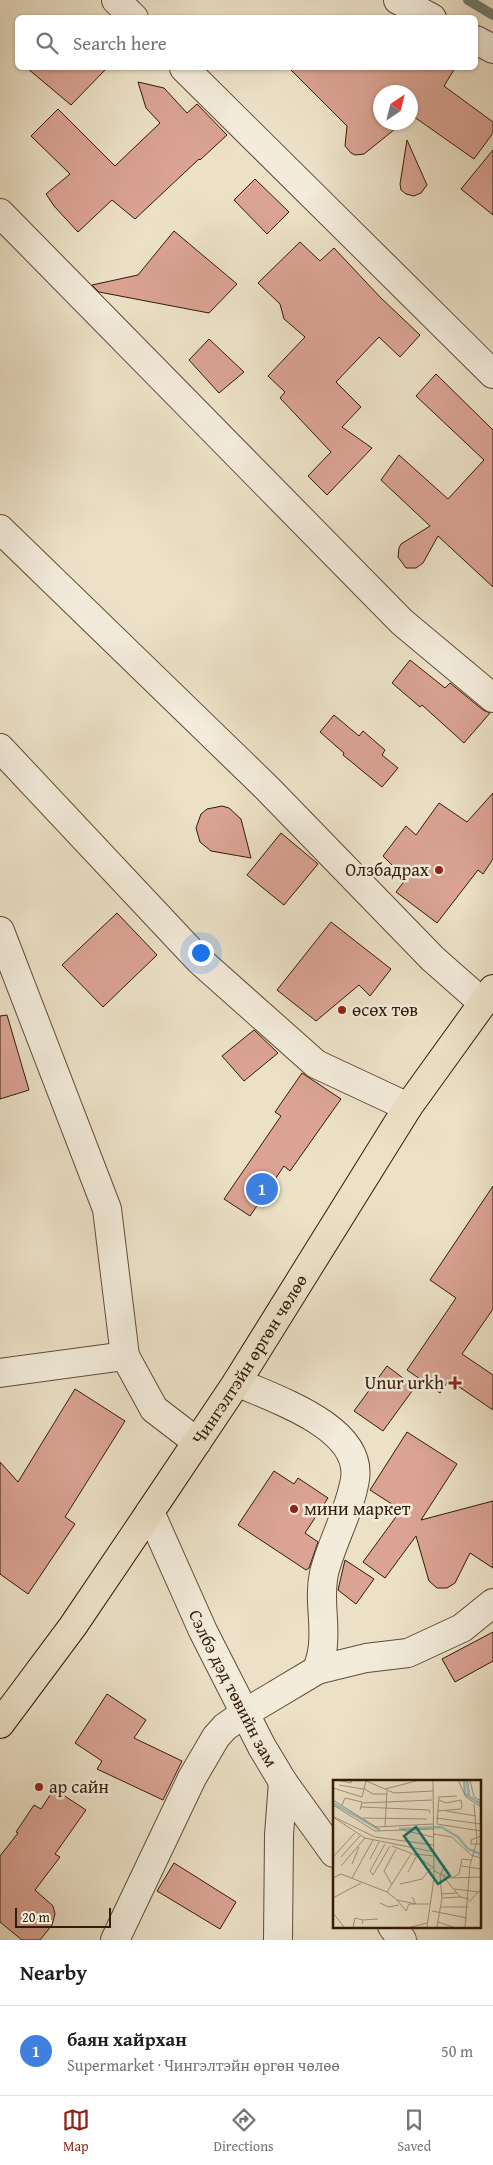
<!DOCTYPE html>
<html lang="en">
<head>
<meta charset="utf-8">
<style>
	:root { --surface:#fff; --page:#f6f6f6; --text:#202124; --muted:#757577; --line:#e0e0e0; --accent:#8f2418 }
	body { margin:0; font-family:"Gentium Book Plus",serif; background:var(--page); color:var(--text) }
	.compass { position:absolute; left:373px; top:85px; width:45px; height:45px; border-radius:50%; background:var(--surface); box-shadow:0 1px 4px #0004; rotate:35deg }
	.scale { position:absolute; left:15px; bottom:12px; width:96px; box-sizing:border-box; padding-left:5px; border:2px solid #321b07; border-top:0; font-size:14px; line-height:18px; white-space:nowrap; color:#321b07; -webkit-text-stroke:4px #f3ecdb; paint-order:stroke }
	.you { position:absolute; left:200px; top:952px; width:18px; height:18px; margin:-12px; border:4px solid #fff; border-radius:50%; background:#1a73e8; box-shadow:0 0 0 8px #1a73e833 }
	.badge { display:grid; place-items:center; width:32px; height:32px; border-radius:50%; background:var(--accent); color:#fff; font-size:16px; font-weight:700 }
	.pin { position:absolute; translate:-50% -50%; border:2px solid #fff; box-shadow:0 1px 5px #0006 }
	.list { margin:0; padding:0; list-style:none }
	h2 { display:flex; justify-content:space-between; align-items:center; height:65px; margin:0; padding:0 20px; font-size:21px }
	h2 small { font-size:16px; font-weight:400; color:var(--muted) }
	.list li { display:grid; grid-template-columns:32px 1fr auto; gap:15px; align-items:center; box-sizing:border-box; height:90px; padding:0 20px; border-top:1px solid var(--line) }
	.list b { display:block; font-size:19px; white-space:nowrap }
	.list p { margin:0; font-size:16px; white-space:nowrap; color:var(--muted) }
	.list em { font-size:16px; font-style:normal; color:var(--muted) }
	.icon { flex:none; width:28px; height:28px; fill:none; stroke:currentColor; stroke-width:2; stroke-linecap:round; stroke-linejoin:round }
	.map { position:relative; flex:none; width:493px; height:1940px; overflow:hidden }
	.search { position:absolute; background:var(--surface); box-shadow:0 1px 4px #0004; left:15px; right:15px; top:15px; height:55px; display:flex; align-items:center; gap:12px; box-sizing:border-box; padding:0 18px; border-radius:8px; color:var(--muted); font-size:19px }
	.sheet { height:155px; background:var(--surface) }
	nav { display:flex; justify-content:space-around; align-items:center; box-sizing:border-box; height:70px; border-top:1px solid var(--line); background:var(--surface); font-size:14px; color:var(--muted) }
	nav a { display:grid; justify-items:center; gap:2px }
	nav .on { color:var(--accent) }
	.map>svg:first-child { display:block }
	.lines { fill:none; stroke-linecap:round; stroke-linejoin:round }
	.stream { stroke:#707c71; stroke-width:10 }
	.building { fill:#daa393; stroke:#321b07 }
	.minor-casing { stroke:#604c37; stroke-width:30 }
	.major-casing { stroke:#321b07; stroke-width:30 }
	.minor { stroke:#f3ecdb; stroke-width:28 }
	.major { stroke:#ece1c7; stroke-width:28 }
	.poi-dot { fill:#8f2418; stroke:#f3ecdb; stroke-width:2 }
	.labels { text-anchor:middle; stroke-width:5; stroke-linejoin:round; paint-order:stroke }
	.poi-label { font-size:18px; fill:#321b07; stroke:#f3ecdb; text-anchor:start }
	.street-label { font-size:18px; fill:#321b07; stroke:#f3ecdb }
	.inset-river { fill:none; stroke:#99bdb7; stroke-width:2.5 }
	.inset-road { fill:none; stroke:#a2927a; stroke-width:1 }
	.view { fill:#0f766e; fill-opacity:0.15; stroke:#0f766e; stroke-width:2.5 }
	.inset-edge { fill:none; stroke:#321b07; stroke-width:2.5 }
</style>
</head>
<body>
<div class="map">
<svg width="493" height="1940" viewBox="0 0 493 1940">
	<rect width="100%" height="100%" fill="#ece1c7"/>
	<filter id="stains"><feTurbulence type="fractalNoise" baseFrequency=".004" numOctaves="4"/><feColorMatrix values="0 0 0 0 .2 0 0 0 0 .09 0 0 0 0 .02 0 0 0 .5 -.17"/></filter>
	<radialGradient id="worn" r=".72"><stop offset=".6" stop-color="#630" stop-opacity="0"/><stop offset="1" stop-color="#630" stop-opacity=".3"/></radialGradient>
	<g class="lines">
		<polyline class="stream" points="468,0 493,15"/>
	</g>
	<g class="building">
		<polygon points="27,68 107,68 71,105"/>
		<polygon points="289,68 455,68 444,86 493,122 493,133 474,159 410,114 410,92 380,92 380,122 399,122 400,125 364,154 355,155 351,153 345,146 347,126"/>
		<polygon points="138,82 164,88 187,113 197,104 227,135 200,160 199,159 135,219 112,200 78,232 54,206 46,194 70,174 31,136 58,109 115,166 160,123 146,108"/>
		<polygon points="407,140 427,185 421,193 414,196 406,194 401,190 400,184"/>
		<polygon points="493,150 493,215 461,189"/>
		<polygon points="255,179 289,212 267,234 234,200"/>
		<polygon points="174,231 237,284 209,313 99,292 92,285 138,275"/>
		<polygon points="300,242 320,261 334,248 380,297 420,335 400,357 379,337 336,382 361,407 342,427 372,448 327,495 308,476 331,452 280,398 285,392 268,376 305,337 284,319 280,304 258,283"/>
		<polygon points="209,339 244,372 219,393 189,360"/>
		<polygon points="436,374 493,430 493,587 438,536 423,563 416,568 406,568 398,557 399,548 401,544 430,526 381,480 399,455 448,499 484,460 416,396"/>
		<polygon points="410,660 445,688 450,683 483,710 490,713 464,743 422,705 420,707 392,683"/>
		<polygon points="334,715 359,736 363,731 385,750 382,755 398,768 382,787 343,755 344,753 320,732"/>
		<polygon points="493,793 493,859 483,874 478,870 437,923 396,892 406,879 383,856 406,826 416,835 439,803 467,822"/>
		<polygon points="222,806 229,808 241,819 251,858 211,851 200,842 196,828 201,814 207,809"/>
		<polygon points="281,833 318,864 284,905 247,875"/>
		<polygon points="117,913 157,955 103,1007 62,965"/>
		<polygon points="331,922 391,969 370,996 359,985 316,1021 277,990"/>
		<polygon points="7,1015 29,1090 0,1099 0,1016"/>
		<polygon points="254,1030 278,1053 244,1081 222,1056"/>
		<polygon points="302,1073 341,1099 290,1171 284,1166 250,1216 224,1199 281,1116 275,1112"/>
		<polygon points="493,1186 493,1309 462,1354 493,1375 493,1410 449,1380 440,1393 407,1370 456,1298 430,1280"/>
		<polygon points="387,1366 415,1387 383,1431 354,1411"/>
		<polygon points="75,1389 125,1421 65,1517 75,1524 28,1594 0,1574 0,1462 18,1482"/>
		<polygon points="407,1432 457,1464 421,1520 493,1501 493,1568 470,1553 455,1583 447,1588 437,1588 429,1581 416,1536 385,1578 363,1562 401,1510 370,1490"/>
		<polygon points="274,1471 294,1484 298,1478 328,1498 305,1533 318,1542 309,1568 306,1570 238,1525"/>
		<polygon points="345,1560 374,1579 356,1604 338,1590"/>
		<polygon points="493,1632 493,1661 455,1682 442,1659"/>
		<polygon points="107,1694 146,1720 134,1738 182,1761 163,1800 97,1769 102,1761 75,1743"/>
		<polygon points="54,1789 86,1810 55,1854 60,1857 35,1890 53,1906 55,1914 52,1925 40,1940 22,1940 0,1922 0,1856 18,1833 16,1832 34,1805 41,1809"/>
		<polygon points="174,1863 236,1902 220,1929 157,1891"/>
	</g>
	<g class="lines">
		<g class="minor-casing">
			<g id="minor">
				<polyline points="116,0 134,18"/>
				<polyline points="398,0 432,18"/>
				<polyline points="476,40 493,49"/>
				<polyline points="184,68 493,374"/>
				<polyline points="0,213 402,622 493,698"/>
				<polyline points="0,529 267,788 433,959 483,1003"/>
				<polyline points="0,748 199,960 316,1064 408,1107"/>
				<polyline points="0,931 107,1209 125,1356 154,1409 197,1442"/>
				<polyline points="0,1373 125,1356"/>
				<path d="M237 1382C274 1399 363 1427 355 1479 350 1511 332 1541 324 1573 318 1601 327 1626 322 1652 321 1658 319 1664 317 1670"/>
				<path id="s1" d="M150 1512 203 1631 262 1747 283 1782 334 1853"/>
				<polyline points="392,1926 402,1940"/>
				<polyline points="115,1940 192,1778 216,1737 225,1727 245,1713 317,1670 366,1658 408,1653 462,1628 493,1603"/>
				<polyline points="278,1940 279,1835 283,1782"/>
			</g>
		</g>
		<g class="major-casing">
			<g id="major">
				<path id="s2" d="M0 1724 73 1626 150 1512 237 1382 408 1107 493 989"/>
			</g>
		</g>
		<use href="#minor" class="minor"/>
		<use href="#major" class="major"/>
	</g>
	<g class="poi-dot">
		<circle cx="439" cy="870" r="5"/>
		<circle cx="342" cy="1010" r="5"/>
		<path d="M452.5 1375.5h5v5h5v5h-5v5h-5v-5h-5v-5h5z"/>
		<circle cx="294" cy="1509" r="5"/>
		<circle cx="39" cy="1787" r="5"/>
	</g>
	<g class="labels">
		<g class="poi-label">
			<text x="429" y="876" text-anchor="end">Олзбадрах</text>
			<text x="352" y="1016">өсөх төв</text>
			<text x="444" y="1389" text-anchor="end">Unur urkh</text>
			<text x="304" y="1515">мини маркет</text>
			<text x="49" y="1793">ар сайн</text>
		</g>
		<g class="street-label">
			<text dy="6" stroke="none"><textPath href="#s2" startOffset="442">Чингэлтэйн өргөн чөлөө</textPath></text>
			<text dy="6" stroke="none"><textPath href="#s1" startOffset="195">Сэлбэ дэд төвийн зам</textPath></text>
		</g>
	</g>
	<g transform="translate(333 1780)">
		<rect width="148" height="148" fill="#ece1c7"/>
		<path class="inset-river" d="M131 0 132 14 148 24M134 0 136 16M0 23 47 50M66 49 108 47 125 57 135 69 148 74"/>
		<path class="inset-road" d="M4 0 18 3 19 0M31 0 61 13 100 11M125 0 133 17 148 27M137 0 141 17 148 21M6 5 30 9M0 8 29 17 33 1M30 8 40 14H53M52 9 87 0M106 16 104 44 148 51M107 17 124 16M0 20 43 47 100 44M29 23 99 20M0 25 42 51 100 49M9 25 12 18 29 22 27 30M28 27 96 30 97 33M104 31 128 29 129 26 128 20 113 23 106 20M113 31 143 36M0 37 32 58 101 72M1 37 42 57 100 65M30 38 94 39M103 38 148 44M52 47 54 11M69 50 100 57M100 54 119 57 138 75 148 78M148 56 138 60V64H148M52 64 37 91 40 95 57 66M59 66 80 74 101 88M82 74 101 76M0 77 22 53M8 77 27 56M37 79 46 62M19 84 26 67M8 86 32 58M129 86 148 89M101 91 117 98 148 97M75 92 83 77M110 96 127 117 136 119M0 98 8 94 54 112 64 120 83 124M19 98 40 60M119 98 126 94 129 79 138 80M67 104 89 99 98 88M59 105 51 91 63 69M121 109 146 112M54 112 78 74M109 114 124 113M79 117 83 124H97M0 118 28 103M109 118 127 117M64 120 73 131 76 124H82M136 122 148 109M47 123 56 127 66 125M108 127H136M99 131 134 138M0 133 11 147M105 142 120 147M29 144 30 140 45 139M20 147 22 138 30 140M78 147 94 143M94 147 101 98 100 0M104 147 109 118 107 96 112 85M132 147 137 85 144 61 141 24"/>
		<path class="view" d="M83 47 117 96 105 104 71 56Z"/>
		<rect width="148" height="148" class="inset-edge"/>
	</g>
	<rect width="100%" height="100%" filter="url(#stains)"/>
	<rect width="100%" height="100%" fill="url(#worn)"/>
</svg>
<svg class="compass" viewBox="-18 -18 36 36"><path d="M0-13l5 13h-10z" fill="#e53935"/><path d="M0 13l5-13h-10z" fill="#757577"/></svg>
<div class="scale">20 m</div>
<div class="you"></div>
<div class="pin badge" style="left:262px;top:1189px;background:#3f7fe0">1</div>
<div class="search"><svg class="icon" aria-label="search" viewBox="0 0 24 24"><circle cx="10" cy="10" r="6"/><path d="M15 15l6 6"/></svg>Search here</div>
</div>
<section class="sheet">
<h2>Nearby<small></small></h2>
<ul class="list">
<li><span class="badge" style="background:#3f7fe0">1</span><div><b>баян хайрхан</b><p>Supermarket · Чингэлтэйн өргөн чөлөө</p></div><em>50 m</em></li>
</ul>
</section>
<nav>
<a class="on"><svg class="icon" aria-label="map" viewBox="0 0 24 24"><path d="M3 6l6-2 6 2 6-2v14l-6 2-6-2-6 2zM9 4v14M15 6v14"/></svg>Map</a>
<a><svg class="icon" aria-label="directions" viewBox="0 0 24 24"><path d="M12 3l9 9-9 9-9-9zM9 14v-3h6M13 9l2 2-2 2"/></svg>Directions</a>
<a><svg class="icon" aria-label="saved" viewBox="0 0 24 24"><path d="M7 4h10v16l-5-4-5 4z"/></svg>Saved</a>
</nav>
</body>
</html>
